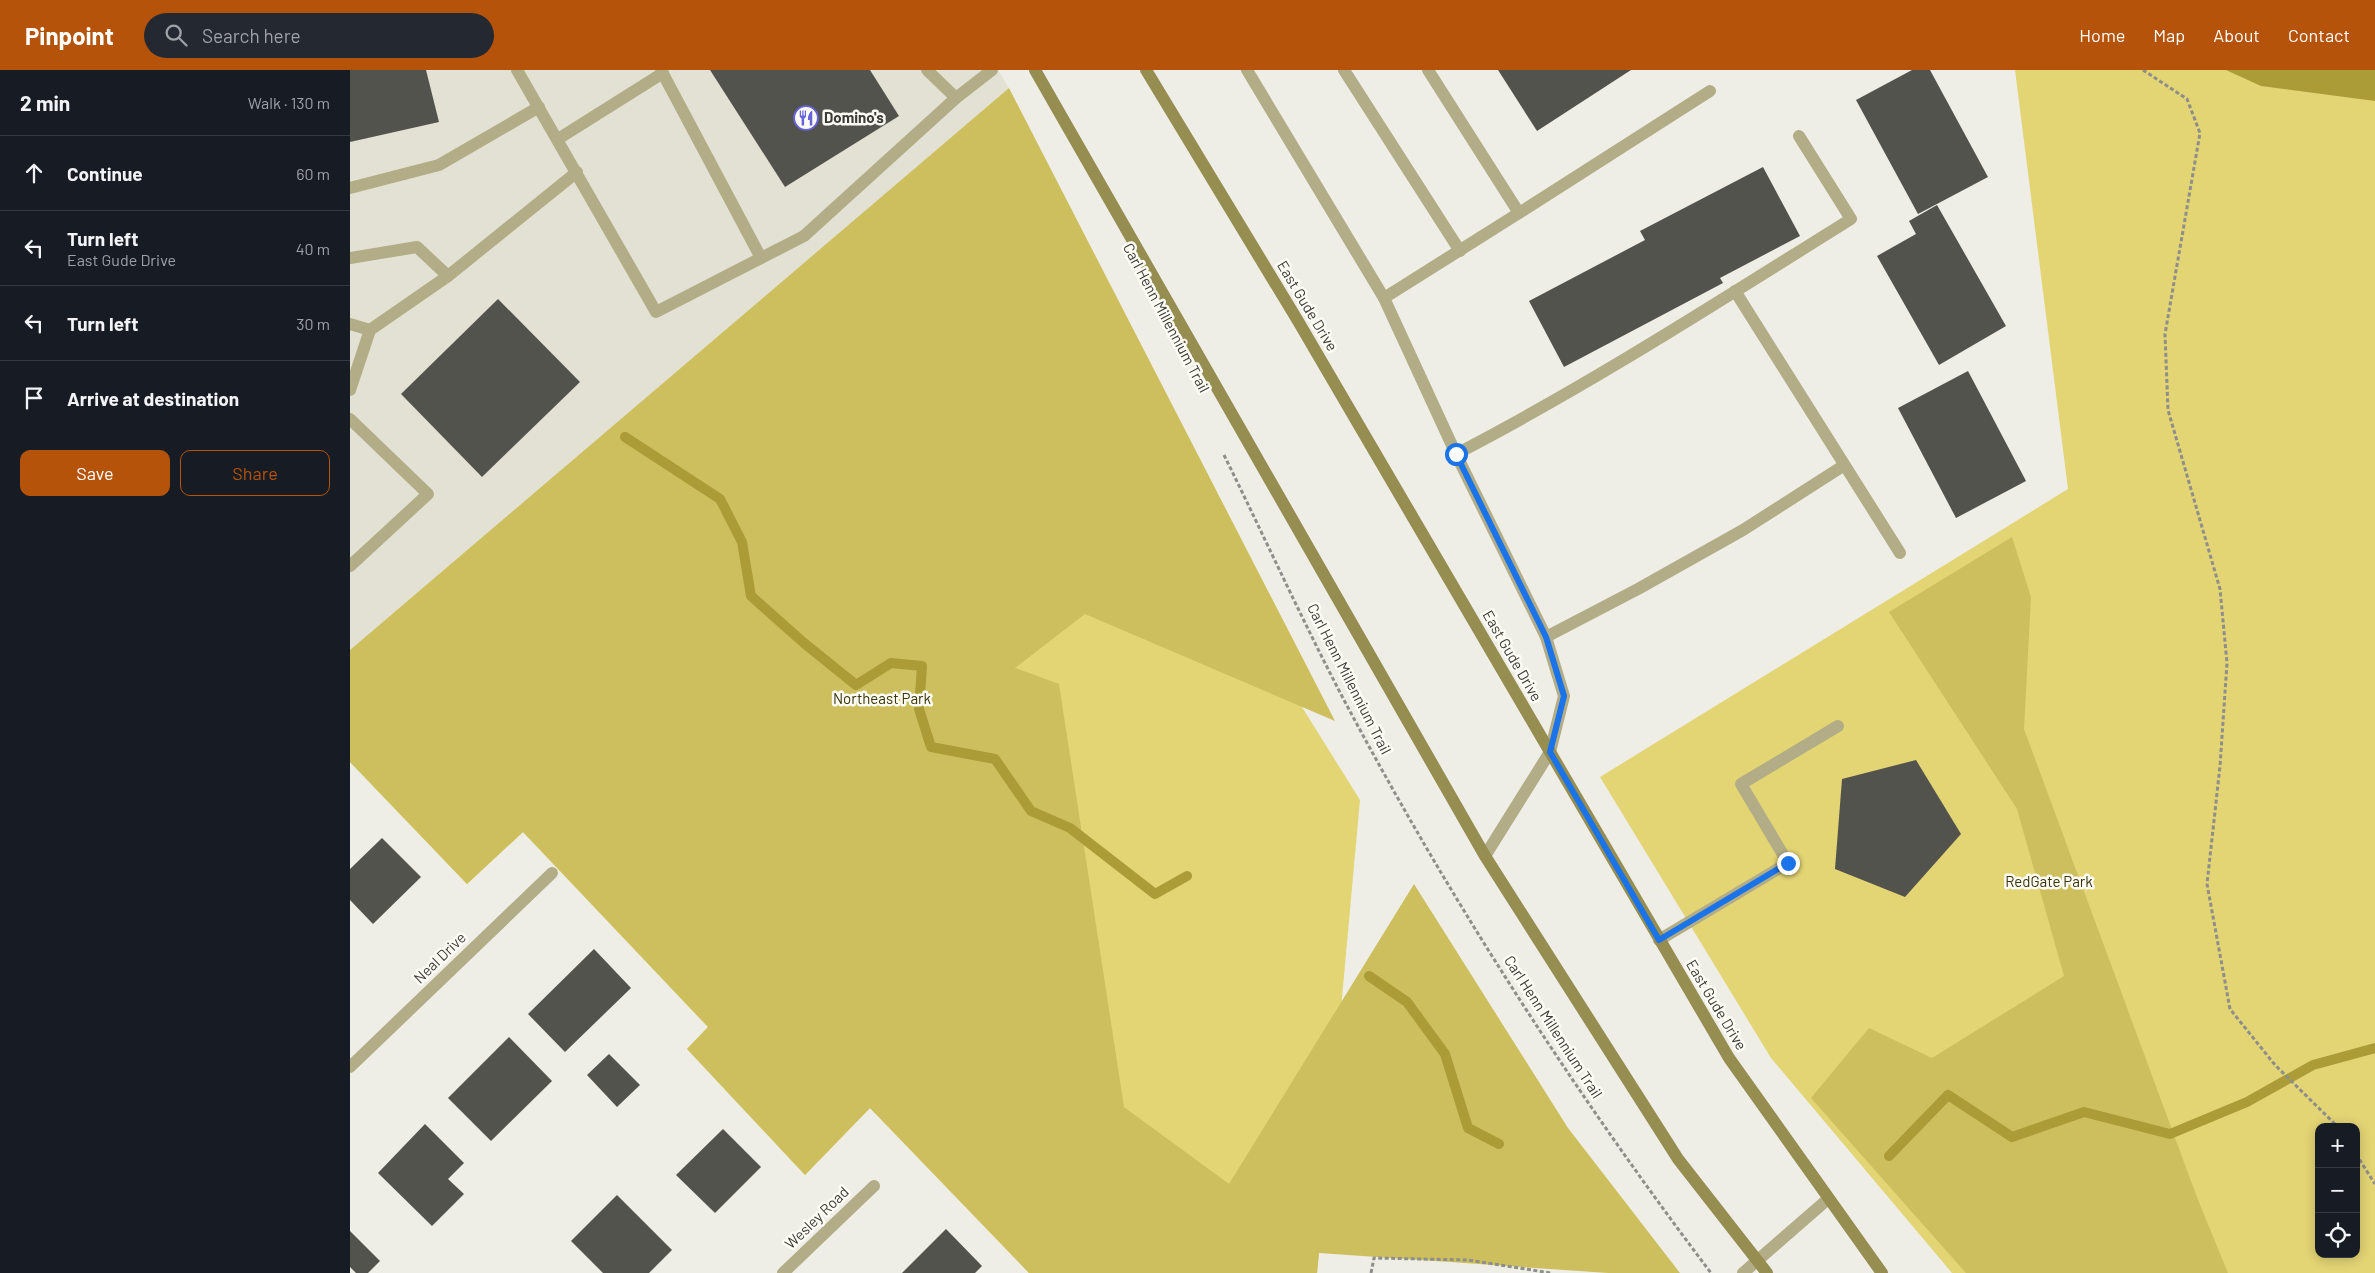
<!DOCTYPE html>
<html lang="en">
<head>
<meta charset="utf-8">
<style>
	:root { --surface:#171b24; --page:#242831; --text:#f1f3f6; --muted:#9ea1a6; --line:#363941; --accent:#b45309 }
	body { margin:0; font-family:Barlow,sans-serif; background:var(--page); color:var(--text) }
	.controls { position:absolute; right:15px; bottom:15px; display:grid; overflow:hidden; border-radius:10px; box-shadow:0 2px 12px #0003 }
	.controls button { width:45px; height:45px; display:grid; place-items:center; padding:0; border:0; border-bottom:1px solid var(--line); background:var(--surface); color:var(--text); font:25px sans-serif }
	.stop { position:absolute; width:15px; height:15px; margin:-11px; border:4px solid #1a73e8; border-radius:50%; background:#fff }
	.stop.end { background:#1a73e8; border-color:#fff; box-shadow:0 1px 5px #0008 }
	.list { margin:0; padding:0; list-style:none }
	h2 { display:flex; justify-content:space-between; align-items:center; height:65px; margin:0; padding:0 20px; font-size:21px }
	h2 small { font-size:16px; font-weight:400; color:var(--muted) }
	.list li { display:grid; grid-template-columns:32px 1fr auto; gap:15px; align-items:center; box-sizing:border-box; height:75px; padding:0 20px; border-top:1px solid var(--line) }
	.list b { display:block; font-size:19px; white-space:nowrap }
	.list p { margin:0; font-size:16px; white-space:nowrap; color:var(--muted) }
	.list em { font-size:16px; font-style:normal; color:var(--muted) }
	.actions { display:flex; gap:10px; padding:15px 20px }
	.actions a { flex:1; padding:11px 0; border:1px solid var(--accent); border-radius:10px; text-align:center; font-size:18px; color:var(--accent) }
	.actions .main { background:var(--accent); color:#fff }
	.icon { flex:none; width:28px; height:28px; fill:none; stroke:currentColor; stroke-width:2; stroke-linecap:round; stroke-linejoin:round }
	.map { position:relative; flex:none; width:2025px; height:1203px; overflow:hidden }
	header { display:flex; align-items:center; gap:30px; box-sizing:border-box; height:70px; padding:0 25px; background:var(--accent); color:#fff }
	header strong { font-size:24px }
	nav { display:flex; gap:28px; margin-inline-start:auto; font-size:18px }
	.search { width:350px; height:45px; background:var(--page); display:flex; align-items:center; gap:12px; box-sizing:border-box; padding:0 18px; border-radius:28px; color:var(--muted); font-size:19px }
	main { display:flex }
	aside { flex:1; background:var(--surface) }
	.map>svg:first-child { display:block }
	.built { fill:#e3e1d3 }
	.green { fill:#e3d474; fill-rule:evenodd }
	.forest { fill:#cebf5e }
	.water { fill:#ab9c38 }
	.lines { fill:none; stroke-linecap:round; stroke-linejoin:round }
	.stream { stroke:#ab9c38; stroke-width:10 }
	.building { fill:#53534d }
	.path { stroke:#8e8e8a; stroke-width:3; stroke-dasharray:4 2.5; stroke-linecap:butt }
	.lane { stroke:#b2ad86; stroke-width:12 }
	.street { stroke:#b2ad86; stroke-width:12 }
	.secondary { stroke:#968d51; stroke-width:12 }
	.route { stroke:#1a73e8; stroke-width:6 }
	.labels { text-anchor:middle; stroke-width:5; stroke-linejoin:round; paint-order:stroke }
	.poi-label { font-size:15px; font-weight:bold; fill:#3b3b38; stroke:#fcfbf4; text-anchor:start }
	.street-label { font-size:15px; fill:#3b3b38; stroke:#fcfbf4 }
	.park-label { font-size:15px; fill:#3a3409; stroke:#fcfbf4 }
</style>
</head>
<body>
<header>
<strong>Pinpoint</strong>
<div class="search"><svg class="icon" aria-label="search" viewBox="0 0 24 24"><circle cx="10" cy="10" r="6"/><path d="M15 15l6 6"/></svg>Search here</div>
<nav><a>Home</a><a>Map</a><a>About</a><a>Contact</a></nav>
</header>
<main>
<aside>
<h2>2 min<small>Walk · 130 m</small></h2>
<ul class="list">
<li><svg class="icon" aria-label="ahead" viewBox="0 0 24 24"><path d="M12 20V5M6 11l6-6 6 6"/></svg><div><b>Continue</b></div><em>60 m</em></li>
<li><svg class="icon" aria-label="left" viewBox="0 0 24 24"><path d="M17 20v-9H6M10 6l-5 5 5 5"/></svg><div><b>Turn left</b><p>East Gude Drive</p></div><em>40 m</em></li>
<li><svg class="icon" aria-label="left" viewBox="0 0 24 24"><path d="M17 20v-9H6M10 6l-5 5 5 5"/></svg><div><b>Turn left</b></div><em>30 m</em></li>
<li><svg class="icon" aria-label="arrive" viewBox="0 0 24 24"><path d="M6 21V4h12l-3 4 3 4H6"/></svg><div><b>Arrive at destination</b></div></li>
</ul>
<div class="actions"><a class="main">Save</a><a>Share</a></div>
</aside>
<div class="map">
<svg width="2025" height="1203" viewBox="0 0 2025 1203">
	<rect width="100%" height="100%" fill="#eeeee7"/>
	<polygon class="built" points="0,0 648,0 659,18 0,580"/>
	<g class="green">
		<path d="M1665 0H2025V1203H1602L1421 988 1250 707 1718 419ZM1969 1057H2006V1184H1969Z"/>
		<polygon points="601,74 1010,730 967,1203 679,1203 520,1038 455,1105 337,979 358,957 173,762 117,814 0,692"/>
	</g>
	<g class="forest">
		<polygon points="659,18 985,651 735,544 665,598 709,614 774,1037 879,1114 1064,814 1218,1058 1330,1203 1258,1203 969,1183 967,1203 679,1203 520,1038 455,1105 337,979 358,957 173,762 117,814 0,692 0,580"/>
		<polygon points="1662,467 1681,527 1674,659 1848,1130 1878,1203 1616,1203 1461,1028 1519,958 1582,988 1714,906 1667,739 1539,542"/>
	</g>
	<polygon class="water" points="1876,0 2025,0 2025,31 1911,16"/>
	<g class="lines">
		<g class="stream">
			<polyline points="275,367 370,429 392,472 401,526 454,573 506,615 541,593 572,596 569,639 581,677 645,689 681,741 720,758 805,824 837,806"/>
			<polyline points="1019,906 1057,932 1095,984 1118,1058 1149,1074"/>
			<polyline points="1539,1086 1598,1025 1662,1067 1734,1042 1820,1064 1897,1032 1963,995 2025,978"/>
		</g>
	</g>
	<g class="building">
		<polygon points="0,0 76,0 89,52 0,72"/>
		<polygon points="360,0 520,0 549,46 435,117"/>
		<polygon points="1148,0 1281,0 1187,61"/>
		<polygon points="1562,0 1580,0 1638,107 1568,144 1506,30"/>
		<polygon points="1413,97 1450,166 1370,208 1373,213 1214,297 1179,231 1295,170 1290,161"/>
		<polygon points="1587,135 1656,256 1589,295 1527,186 1566,164 1559,151"/>
		<polygon points="148,229 230,312 132,407 51,324"/>
		<polygon points="1618,301 1676,411 1606,448 1548,338"/>
		<polygon points="1566,690 1611,764 1555,827 1485,799 1492,709"/>
		<polygon points="32,768 71,807 23,854 0,830 0,799"/>
		<polygon points="244,879 281,918 215,982 178,944"/>
		<polygon points="159,967 202,1011 141,1071 98,1028"/>
		<polygon points="259,984 290,1015 267,1037 237,1005"/>
		<polygon points="75,1054 114,1093 98,1109 114,1124 82,1156 28,1103"/>
		<polygon points="373,1059 411,1097 365,1143 326,1105"/>
		<polygon points="267,1125 322,1180 299,1203 253,1203 221,1171"/>
		<polygon points="596,1159 632,1196 625,1203 552,1203"/>
		<polygon points="0,1161 30,1191 18,1203 6,1203 0,1197"/>
	</g>
	<g class="lines">
		<g class="path">
			<polyline points="1793,0 1837,29 1850,63 1815,264 1818,340 1870,519 1877,593 1870,696 1857,814 1880,939 1925,995 1988,1057"/>
			<path d="M874 385C914 466 952 550 994 630 1100 830 1224 1022 1361 1203"/>
			<polyline points="2006,1084 2025,1114"/>
			<polyline points="1021,1203 1024,1188 1118,1190 1201,1203"/>
		</g>
		<g class="lane">
			<polyline points="167,0 306,242 454,166 606,28 642,0"/>
			<polyline points="311,0 411,188"/>
			<polyline points="577,0 606,28"/>
			<polyline points="897,0 1034,228 1169,143"/>
			<polyline points="994,0 1110,181"/>
			<polyline points="1078,0 1169,143 1360,21"/>
			<polyline points="208,69 313,3"/>
			<polyline points="0,118 89,95 189,37"/>
			<polyline points="0,188 67,177 98,206"/>
			<polyline points="1385,221 1550,483"/>
			<polyline points="1034,228 1106,384 1196,567 1214,626 1200,682 1135,786"/>
			<polyline points="0,254 20,260"/>
			<polyline points="0,320 20,260 98,206 227,102"/>
			<polyline points="0,349 78,424 0,496"/>
			<path d="M1106 384C1243 313 1371 230 1501 149L1449 66"/>
			<polyline points="1196,567 1288,519 1393,460 1493,396"/>
			<polyline points="1309,870 1438,793 1391,714 1488,656"/>
		</g>
		<g class="street">
			<polyline points="0,997 202,803"/>
			<polyline points="433,1203 524,1116"/>
			<polyline points="1393,1203 1478,1129"/>
		</g>
		<g class="secondary">
			<polyline points="685,0 1135,786 1328,1089 1417,1203"/>
			<polyline points="796,0 948,251 1379,988 1532,1203"/>
		</g>
	</g>
	<g class="lines">
		<polyline class="route" points="1106,384 1196,567 1214,626 1200,682 1309,870 1438,793"/>
	</g>
	<defs>
		<g id="restaurant-ring" transform="scale(1.25)"><circle r="9.5" fill="#fcfbf4" stroke="#6862dc" stroke-width="1.5"/><path d="M-5-6h1v4h1v-4h1v4h1v-4h1v5L-1.5 .5V6h-2V.5L-5-1ZM5-6V6H3V1.5H1.5Q1.5-4 5-6Z" fill="#6862dc"/></g>
	</defs>
	<g fill-rule="evenodd">
		<use href="#restaurant-ring" x="456" y="48"/>
	</g>
	<g class="labels">
		<g class="poi-label">
			<text x="474" y="53">Domino's</text>
		</g>
		<g class="street-label">
			<text transform="translate(957 236) rotate(59)" y="5">East Gude Drive</text>
			<text transform="translate(816 248) rotate(62)" y="5">Carl Henn Millennium Trail</text>
			<text transform="translate(1162 586) rotate(60)" y="5">East Gude Drive</text>
			<text transform="translate(999 609) rotate(63)" y="5">Carl Henn Millennium Trail</text>
			<text transform="translate(90 888) rotate(-44)" y="5">Neal Drive</text>
			<text transform="translate(1366 935) rotate(59)" y="5">East Gude Drive</text>
			<text transform="translate(1203 957) rotate(57)" y="5">Carl Henn Millennium Trail</text>
			<text transform="translate(467 1148) rotate(-44)" y="5">Wesley Road</text>
		</g>
		<g class="park-label">
			<text x="532" y="634">Northeast Park</text>
			<text x="1699" y="817">RedGate Park</text>
		</g>
	</g>
</svg>
<div class="controls">
<button>+</button>
<button>−</button>
<button><svg class="icon" aria-label="locate" viewBox="0 0 24 24"><circle cx="12" cy="12" r="6"/><path d="M12 2v4M12 18v4M2 12h4M18 12h4"/></svg></button>
</div>
<div class="stop" style="left:1106px;top:384px"></div>
<div class="stop end" style="left:1438px;top:793px"></div>
</div>
</main>
</body>
</html>
